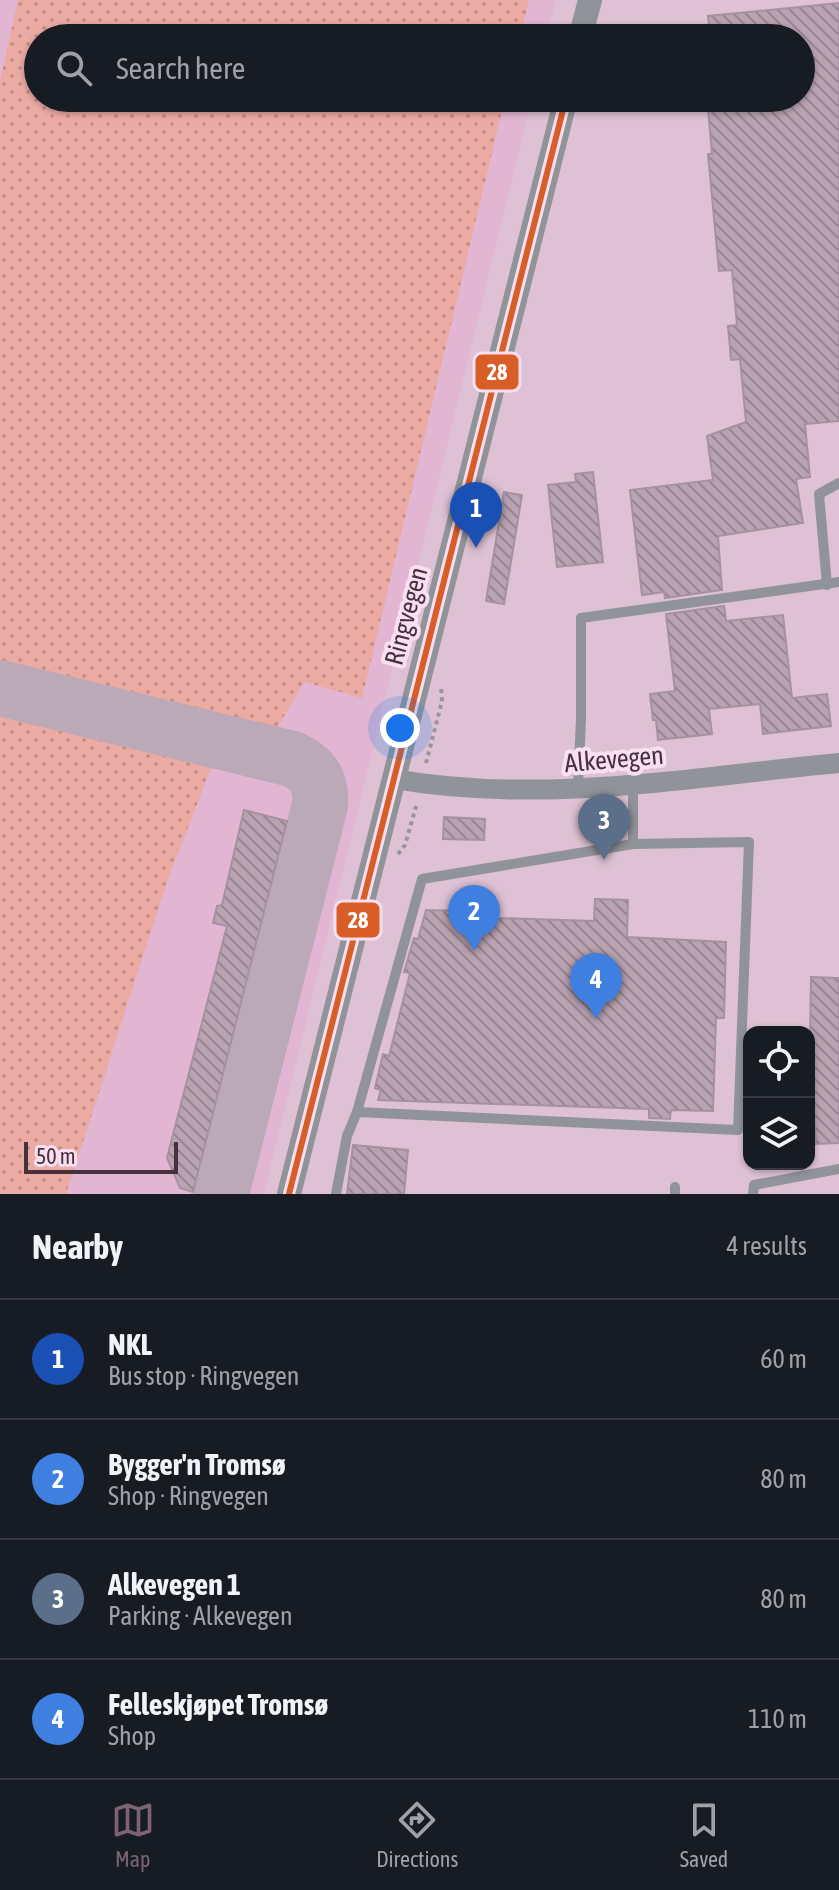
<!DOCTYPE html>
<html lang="en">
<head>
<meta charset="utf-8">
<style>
	:root { --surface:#171b24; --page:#20242c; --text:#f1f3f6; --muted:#9ea1a6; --line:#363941; --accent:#7b6373 }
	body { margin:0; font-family:"Asap Condensed",sans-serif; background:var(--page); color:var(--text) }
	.controls { position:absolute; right:24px; bottom:24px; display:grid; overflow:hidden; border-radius:16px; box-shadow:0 2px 6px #0004 }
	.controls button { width:72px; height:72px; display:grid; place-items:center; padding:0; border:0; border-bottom:2px solid var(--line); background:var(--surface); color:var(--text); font:40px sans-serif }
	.scale { position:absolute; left:24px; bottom:20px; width:154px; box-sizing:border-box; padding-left:8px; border:4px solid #46313f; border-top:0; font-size:22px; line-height:28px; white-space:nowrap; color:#46313f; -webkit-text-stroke:6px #fadff1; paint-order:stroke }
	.you { position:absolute; left:400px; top:728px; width:28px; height:28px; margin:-20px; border:6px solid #fff; border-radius:50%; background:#1a73e8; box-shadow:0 0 0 12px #1a73e833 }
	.badge { display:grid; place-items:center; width:52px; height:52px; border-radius:50%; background:var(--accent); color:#fff; font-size:26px; font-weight:700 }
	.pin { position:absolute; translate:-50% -66px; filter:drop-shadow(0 2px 4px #0008) }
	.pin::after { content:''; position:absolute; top:42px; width:28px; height:24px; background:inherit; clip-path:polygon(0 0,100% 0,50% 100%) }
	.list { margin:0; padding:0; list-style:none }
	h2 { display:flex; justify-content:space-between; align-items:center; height:104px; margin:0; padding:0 32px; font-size:34px }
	h2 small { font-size:26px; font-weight:400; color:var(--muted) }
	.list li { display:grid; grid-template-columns:52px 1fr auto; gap:24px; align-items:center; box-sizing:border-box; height:120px; padding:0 32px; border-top:2px solid var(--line) }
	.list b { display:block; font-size:30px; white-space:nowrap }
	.list p { margin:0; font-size:26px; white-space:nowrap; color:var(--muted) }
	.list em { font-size:26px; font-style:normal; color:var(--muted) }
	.icon { flex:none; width:44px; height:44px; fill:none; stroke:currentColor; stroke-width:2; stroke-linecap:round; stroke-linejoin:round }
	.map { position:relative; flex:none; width:839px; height:1194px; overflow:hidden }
	.search { position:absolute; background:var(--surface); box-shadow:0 2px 6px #0004; left:24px; right:24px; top:24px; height:88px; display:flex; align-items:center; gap:20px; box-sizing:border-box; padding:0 28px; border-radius:44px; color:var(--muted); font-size:30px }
	.sheet { height:584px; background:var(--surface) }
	nav { display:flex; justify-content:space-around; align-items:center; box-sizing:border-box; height:112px; border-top:2px solid var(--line); background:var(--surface); font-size:22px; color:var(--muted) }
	nav a { display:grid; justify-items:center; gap:4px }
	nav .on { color:var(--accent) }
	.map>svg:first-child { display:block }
	.built { fill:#e2b5d3 }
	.grass { fill:url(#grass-dots) }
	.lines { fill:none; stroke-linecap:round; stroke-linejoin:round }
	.taxiway { stroke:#bba9b7; stroke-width:56 }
	.building { fill:url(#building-back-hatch); stroke:#a6919f; stroke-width:2 }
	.path { stroke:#98949b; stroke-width:4; stroke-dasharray:4 4; stroke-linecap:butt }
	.service { stroke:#909499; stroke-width:10 }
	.minor { stroke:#909499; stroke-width:20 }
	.tertiary { stroke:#909499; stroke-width:24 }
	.bus-1-casing { stroke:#fadff1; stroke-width:12 }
	.bus-1 { stroke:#d85d26; stroke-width:6 }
	.labels { text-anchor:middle; stroke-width:8; stroke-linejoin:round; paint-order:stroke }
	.street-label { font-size:26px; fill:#46313f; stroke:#fadff1 }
	.line-badge { stroke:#fadff1; stroke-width:3 }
	.badge-label { font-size:22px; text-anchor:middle; font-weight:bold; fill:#fff }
</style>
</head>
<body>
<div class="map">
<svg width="839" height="1194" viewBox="0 0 839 1194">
	<defs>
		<pattern id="grass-dots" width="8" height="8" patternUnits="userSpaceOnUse" patternTransform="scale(2)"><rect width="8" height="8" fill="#ebaaa2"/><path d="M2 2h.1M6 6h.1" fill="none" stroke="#c08b85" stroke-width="1.8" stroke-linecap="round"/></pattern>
		<pattern id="building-back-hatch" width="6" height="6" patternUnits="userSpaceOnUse" patternTransform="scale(2)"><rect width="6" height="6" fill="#b9a3b1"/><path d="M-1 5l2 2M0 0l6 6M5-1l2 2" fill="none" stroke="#988591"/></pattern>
	</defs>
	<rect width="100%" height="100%" fill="#dec1d4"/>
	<polygon class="built" points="0,0 556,0 547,38 38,38 38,98 532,98 264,1194 0,1194"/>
	<g class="grass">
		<polygon points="18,0 529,0 520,38 38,38 38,98 505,98 362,698 304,682 274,733 0,668 0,81"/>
		<polygon points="0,703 216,755 167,882 66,1194 0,1194"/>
	</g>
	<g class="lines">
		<path class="taxiway" d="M0 688 292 759C314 769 322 782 320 805L221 1194"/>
	</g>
	<g class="building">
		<polygon points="839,3 839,421 805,424 810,477 796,479 803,523 718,536 722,590 665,598 664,592 642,595 630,490 713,480 707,436 746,422 740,359 731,360 728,326 737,325 732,270 719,271 708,154 712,154 707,98 801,98 801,38 710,38 708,16"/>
		<polygon points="593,472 603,562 557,567 548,485 576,482 575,474"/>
		<polygon points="504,492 522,495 504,604 486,601"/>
		<polygon points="724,606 726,621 783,615 792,698 827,694 831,726 763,734 760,704 709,709 712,734 658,740 656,720 653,720 650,694 675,691 666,614"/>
		<polygon points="244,810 287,821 193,1192 180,1188 167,1158 227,926 213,923 217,906 222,905"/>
		<polygon points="444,817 485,819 484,840 443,839"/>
		<polygon points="595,899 628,900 627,937 726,942 724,1018 716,1018 713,1111 671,1110 670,1119 649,1118 649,1109 378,1100 381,1090 375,1088 383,1054 389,1056 410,973 404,972 414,938 418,939 426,910 463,911 463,917 594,921"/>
		<polygon points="811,977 839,978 839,1143 816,1144 813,1101 809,1101"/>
		<polygon points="353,1145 408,1150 404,1194 347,1194"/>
	</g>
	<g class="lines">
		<g class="path">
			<polyline points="426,763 442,701 441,686"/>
			<polyline points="398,854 405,845 417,803"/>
		</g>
		<g class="service">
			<polyline points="827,585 819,494 839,483"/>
			<polyline points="578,788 581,719 581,618 839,582"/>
			<polyline points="357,1112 738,1130 749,842 633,844"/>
			<polyline points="336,1194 347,1136 357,1112 422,879 633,844 633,783"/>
			<polyline points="675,1194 675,1187"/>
			<polyline points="753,1194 754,1185 839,1169"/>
		</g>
		<path class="minor" d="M394 779C541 805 692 777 839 763"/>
		<g class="tertiary">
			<polyline points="580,38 590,0"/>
			<polyline points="289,1194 566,98"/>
		</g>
		<g class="bus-1-casing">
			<polyline id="bus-1" points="289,1194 566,98"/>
		</g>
		<use href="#bus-1" class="bus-1"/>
	</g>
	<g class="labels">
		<g class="street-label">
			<text transform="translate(406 616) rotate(-75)" y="9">Ringvegen</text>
			<text transform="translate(614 759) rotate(-5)" y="9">Alkevegen</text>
		</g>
	</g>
	<g class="line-badge">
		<rect x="474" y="353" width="46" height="38" rx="8" fill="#d85d26"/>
		<rect x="335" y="901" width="46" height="38" rx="8" fill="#d85d26"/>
	</g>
	<g class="badge-label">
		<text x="497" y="380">28</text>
		<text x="358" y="928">28</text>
	</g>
</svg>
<div class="controls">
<button><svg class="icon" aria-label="locate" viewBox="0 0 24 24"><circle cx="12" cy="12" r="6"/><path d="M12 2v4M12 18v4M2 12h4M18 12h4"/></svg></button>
<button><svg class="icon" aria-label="layers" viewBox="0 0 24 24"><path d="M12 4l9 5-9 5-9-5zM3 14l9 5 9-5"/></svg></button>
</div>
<div class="scale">50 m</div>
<div class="you"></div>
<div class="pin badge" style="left:476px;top:548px;background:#1a4fb4">1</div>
<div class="pin badge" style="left:474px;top:951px;background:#3f7fe0">2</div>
<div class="pin badge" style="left:604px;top:860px;background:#5c6f8a">3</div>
<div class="pin badge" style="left:596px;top:1019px;background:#3f7fe0">4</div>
<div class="search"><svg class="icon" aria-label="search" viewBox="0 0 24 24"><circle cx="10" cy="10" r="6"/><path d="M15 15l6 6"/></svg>Search here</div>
</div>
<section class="sheet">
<h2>Nearby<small>4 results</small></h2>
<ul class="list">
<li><span class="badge" style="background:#1a4fb4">1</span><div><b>NKL</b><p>Bus stop · Ringvegen</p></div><em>60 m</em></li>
<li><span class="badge" style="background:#3f7fe0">2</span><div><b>Bygger'n Tromsø</b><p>Shop · Ringvegen</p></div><em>80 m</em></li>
<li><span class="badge" style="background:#5c6f8a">3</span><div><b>Alkevegen 1</b><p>Parking · Alkevegen</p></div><em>80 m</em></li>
<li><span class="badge" style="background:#3f7fe0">4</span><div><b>Felleskjøpet Tromsø</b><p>Shop</p></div><em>110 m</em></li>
</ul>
</section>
<nav>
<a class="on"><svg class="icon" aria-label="map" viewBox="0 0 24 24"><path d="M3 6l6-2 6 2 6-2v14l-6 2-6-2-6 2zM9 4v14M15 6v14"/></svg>Map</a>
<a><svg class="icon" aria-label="directions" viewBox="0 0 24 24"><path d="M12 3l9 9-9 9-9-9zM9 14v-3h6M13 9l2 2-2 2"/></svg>Directions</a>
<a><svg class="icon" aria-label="saved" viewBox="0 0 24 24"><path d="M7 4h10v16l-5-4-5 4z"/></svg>Saved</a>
</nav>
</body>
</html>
